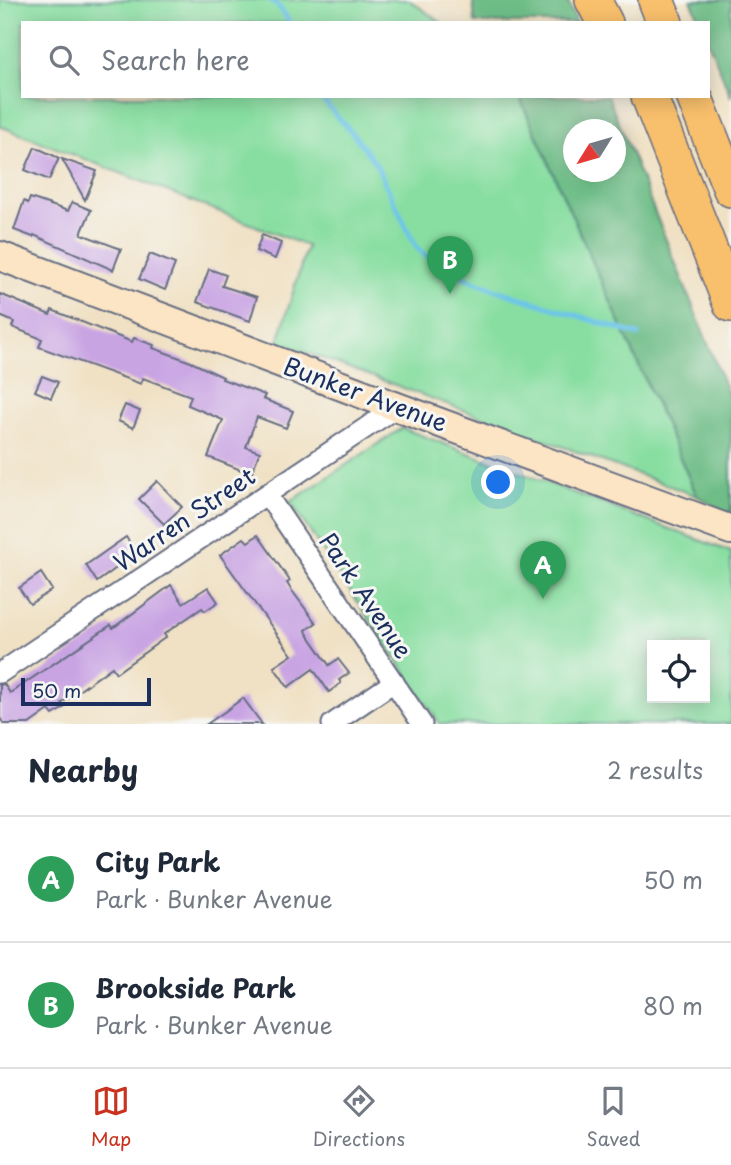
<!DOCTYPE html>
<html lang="en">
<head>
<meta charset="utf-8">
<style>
	:root { --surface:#fff; --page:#f6f6f7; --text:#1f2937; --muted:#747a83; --line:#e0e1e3; --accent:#c8321e }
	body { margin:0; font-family:"Playpen Sans",sans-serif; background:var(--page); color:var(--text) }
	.controls { position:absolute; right:21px; bottom:21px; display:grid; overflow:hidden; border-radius:0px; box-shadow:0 4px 18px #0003 }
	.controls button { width:63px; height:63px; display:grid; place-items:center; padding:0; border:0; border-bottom:2px solid var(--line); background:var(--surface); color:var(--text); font:35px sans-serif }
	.compass { position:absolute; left:563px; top:119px; width:63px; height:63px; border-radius:50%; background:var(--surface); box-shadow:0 4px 18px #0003; rotate:233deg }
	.scale { position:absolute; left:21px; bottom:18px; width:130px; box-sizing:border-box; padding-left:7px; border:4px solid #1b2f5e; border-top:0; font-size:19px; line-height:24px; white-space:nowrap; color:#1b2f5e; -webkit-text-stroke:5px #f6f6f2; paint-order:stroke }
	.you { position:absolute; left:499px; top:483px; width:24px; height:24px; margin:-18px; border:5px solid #fff; border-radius:50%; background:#1a73e8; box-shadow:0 0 0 10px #1a73e833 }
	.badge { display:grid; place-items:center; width:46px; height:46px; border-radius:50%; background:var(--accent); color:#fff; font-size:23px; font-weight:700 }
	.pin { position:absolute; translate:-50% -58px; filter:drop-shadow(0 2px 4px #0008) }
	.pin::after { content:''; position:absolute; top:37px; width:24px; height:21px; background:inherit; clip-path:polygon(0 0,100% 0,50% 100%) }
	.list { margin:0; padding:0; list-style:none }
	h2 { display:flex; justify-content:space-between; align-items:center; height:91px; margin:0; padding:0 28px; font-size:30px }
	h2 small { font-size:23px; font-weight:400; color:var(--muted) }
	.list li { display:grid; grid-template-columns:46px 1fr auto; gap:21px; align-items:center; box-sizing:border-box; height:126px; padding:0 28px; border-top:2px solid var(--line) }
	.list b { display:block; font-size:26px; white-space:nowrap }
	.list p { margin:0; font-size:23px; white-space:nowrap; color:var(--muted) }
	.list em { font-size:23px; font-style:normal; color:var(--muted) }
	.icon { flex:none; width:38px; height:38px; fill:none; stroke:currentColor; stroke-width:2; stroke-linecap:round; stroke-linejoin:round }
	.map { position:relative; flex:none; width:731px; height:724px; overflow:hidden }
	.search { position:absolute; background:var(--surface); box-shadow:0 4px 18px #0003; left:21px; right:21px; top:21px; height:77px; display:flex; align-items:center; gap:18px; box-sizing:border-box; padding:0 24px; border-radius:0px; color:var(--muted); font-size:26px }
	.sheet { height:343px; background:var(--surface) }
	nav { display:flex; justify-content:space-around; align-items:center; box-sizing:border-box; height:98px; border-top:2px solid var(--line); background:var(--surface); font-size:19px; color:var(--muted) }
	nav a { display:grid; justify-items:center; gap:4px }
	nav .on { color:var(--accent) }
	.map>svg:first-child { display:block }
	.green { fill:#88dea1; stroke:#528680; stroke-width:2; fill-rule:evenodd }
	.forest { fill:#6ebd87; stroke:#447672; stroke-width:2; fill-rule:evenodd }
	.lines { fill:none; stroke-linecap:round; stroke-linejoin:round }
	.stream { stroke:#6cc4ea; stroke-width:5 }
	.building { fill:#c9a4e3 }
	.street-casing { stroke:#666d82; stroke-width:23 }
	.secondary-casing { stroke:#666d82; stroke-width:32 }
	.highway-casing { stroke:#666d82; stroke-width:38 }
	.street { stroke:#fff; stroke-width:19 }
	.secondary { stroke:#fce5c4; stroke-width:28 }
	.highway { stroke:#f8bf6c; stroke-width:35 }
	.labels { text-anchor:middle; stroke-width:6; stroke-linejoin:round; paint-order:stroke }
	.street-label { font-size:24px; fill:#1b2f5e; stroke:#f6f6f2 }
</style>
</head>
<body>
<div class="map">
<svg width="731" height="724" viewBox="0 0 731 724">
	<rect width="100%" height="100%" fill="#f6f6f2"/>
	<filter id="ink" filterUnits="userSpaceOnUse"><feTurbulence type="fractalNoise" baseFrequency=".0143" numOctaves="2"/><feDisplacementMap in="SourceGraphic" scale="14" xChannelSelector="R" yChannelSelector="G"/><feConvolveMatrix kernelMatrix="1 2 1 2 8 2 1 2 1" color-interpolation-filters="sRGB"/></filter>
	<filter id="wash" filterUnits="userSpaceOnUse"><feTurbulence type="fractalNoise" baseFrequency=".00686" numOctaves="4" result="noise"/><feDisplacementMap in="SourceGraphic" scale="28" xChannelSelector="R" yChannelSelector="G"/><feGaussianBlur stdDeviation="1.57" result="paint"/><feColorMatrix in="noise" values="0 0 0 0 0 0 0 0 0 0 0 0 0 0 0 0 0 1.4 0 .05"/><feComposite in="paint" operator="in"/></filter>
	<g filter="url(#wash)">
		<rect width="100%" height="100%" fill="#f0e1c4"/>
		<g class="green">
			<polygon points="0,0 409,0 442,23 23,23 23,96 519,96 697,496 278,342 307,246 0,126"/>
			<path d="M402 428 731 552V724H440L290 502ZM705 645V698H652V645Z"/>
		</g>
		<g class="forest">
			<polygon points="473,0 567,0 577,23 475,23"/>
			<polygon points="691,0 731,0 731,97 708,41 708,23 701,23"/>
			<path d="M519 96H608L731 401V515L697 496ZM574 130H616V172H574Z"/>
		</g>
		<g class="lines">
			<g class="stream">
				<polyline points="270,0 280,8 290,23"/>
				<polyline points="319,96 354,135 376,164 416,247 438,267 502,292 639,335"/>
			</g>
		</g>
		<g id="blocks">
			<g class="building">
				<polygon points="35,147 59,158 49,180 25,170"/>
				<polygon points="62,159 97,171 85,200"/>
				<polygon points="30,198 68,211 72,202 91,210 81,234 121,249 113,270 34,235 33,237 14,230 24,201 28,203"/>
				<polygon points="262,235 281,243 275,259 256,251"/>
				<polygon points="150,254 175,264 165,290 139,279"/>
				<polygon points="209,269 226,275 222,286 257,297 250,321 197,302"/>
				<polygon points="0,294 50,315 52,310 132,342 134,338 154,345 153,348 191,362 223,377 222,379 265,395 263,399 293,411 286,428 257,417 246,447 260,452 251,474 208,457 223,420 188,405 191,396 143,378 141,384 39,347 42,339 12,327 14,322 0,316"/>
				<polygon points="42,376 58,382 51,398 35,391"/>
				<polygon points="125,405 140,411 133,428 118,421"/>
				<polygon points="157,481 182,507 164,524 139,499"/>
				<polygon points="258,535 290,581 287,583 290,588 316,623 306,630 307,633 329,665 338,659 349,673 339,680 341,683 329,692 313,669 288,687 274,667 292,655 220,555 244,538 248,542"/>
				<polygon points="126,537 137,553 97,582 86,565"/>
				<polygon points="41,573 52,590 30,604 19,588"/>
				<polygon points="171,585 183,603 208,587 218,602 205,611 202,608 164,634 166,637 116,673 112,667 62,703 65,707 53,715 49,710 29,724 4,724 0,718 0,685 4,684 10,693 111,625 113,628"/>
				<polygon points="243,698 262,724 207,724 227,710"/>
			</g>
		</g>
	</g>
	<g filter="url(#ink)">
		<use href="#blocks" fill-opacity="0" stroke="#666d82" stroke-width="2"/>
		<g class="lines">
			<g class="street-casing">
				<g id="street">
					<polyline points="267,495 422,724"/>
					<polyline points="0,673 397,407"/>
					<polyline points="332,724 394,682"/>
				</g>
			</g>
			<g class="secondary-casing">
				<polyline id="secondary" points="0,256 397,407 731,530"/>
			</g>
			<g class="highway-casing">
				<g id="highway">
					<polyline points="593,0 605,23"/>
					<polyline points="656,0 665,23"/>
					<polyline points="649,96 731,304"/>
					<polyline points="694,96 731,189"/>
				</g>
			</g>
			<use href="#street" class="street"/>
			<use href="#secondary" class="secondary"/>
			<use href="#highway" class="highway"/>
		</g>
	</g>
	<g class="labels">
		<g class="street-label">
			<text transform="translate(365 395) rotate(20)" y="8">Bunker Avenue</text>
			<text transform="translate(185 520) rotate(-34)" y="8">Warren Street</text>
			<text transform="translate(365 596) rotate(56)" y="8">Park Avenue</text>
		</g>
	</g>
</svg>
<div class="controls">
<button><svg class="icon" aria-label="locate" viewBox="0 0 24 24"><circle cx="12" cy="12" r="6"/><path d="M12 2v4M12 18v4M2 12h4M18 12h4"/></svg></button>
</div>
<svg class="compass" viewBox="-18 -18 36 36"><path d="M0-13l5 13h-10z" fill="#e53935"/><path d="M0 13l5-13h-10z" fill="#747a83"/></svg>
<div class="scale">50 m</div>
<div class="you"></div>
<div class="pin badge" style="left:543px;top:599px;background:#2e9e5b">A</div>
<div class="pin badge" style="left:450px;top:294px;background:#2e9e5b">B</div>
<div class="search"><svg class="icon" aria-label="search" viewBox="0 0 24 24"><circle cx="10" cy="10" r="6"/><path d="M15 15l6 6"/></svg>Search here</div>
</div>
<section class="sheet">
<h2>Nearby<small>2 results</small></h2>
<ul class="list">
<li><span class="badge" style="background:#2e9e5b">A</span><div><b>City Park</b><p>Park · Bunker Avenue</p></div><em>50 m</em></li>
<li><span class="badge" style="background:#2e9e5b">B</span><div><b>Brookside Park</b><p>Park · Bunker Avenue</p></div><em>80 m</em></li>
</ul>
</section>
<nav>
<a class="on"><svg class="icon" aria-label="map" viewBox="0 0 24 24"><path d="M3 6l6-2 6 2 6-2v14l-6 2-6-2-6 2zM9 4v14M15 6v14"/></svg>Map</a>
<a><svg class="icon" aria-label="directions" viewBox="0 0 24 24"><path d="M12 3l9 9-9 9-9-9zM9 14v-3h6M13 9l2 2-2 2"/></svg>Directions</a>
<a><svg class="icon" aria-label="saved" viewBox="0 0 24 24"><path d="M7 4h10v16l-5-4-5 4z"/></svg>Saved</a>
</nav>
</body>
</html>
